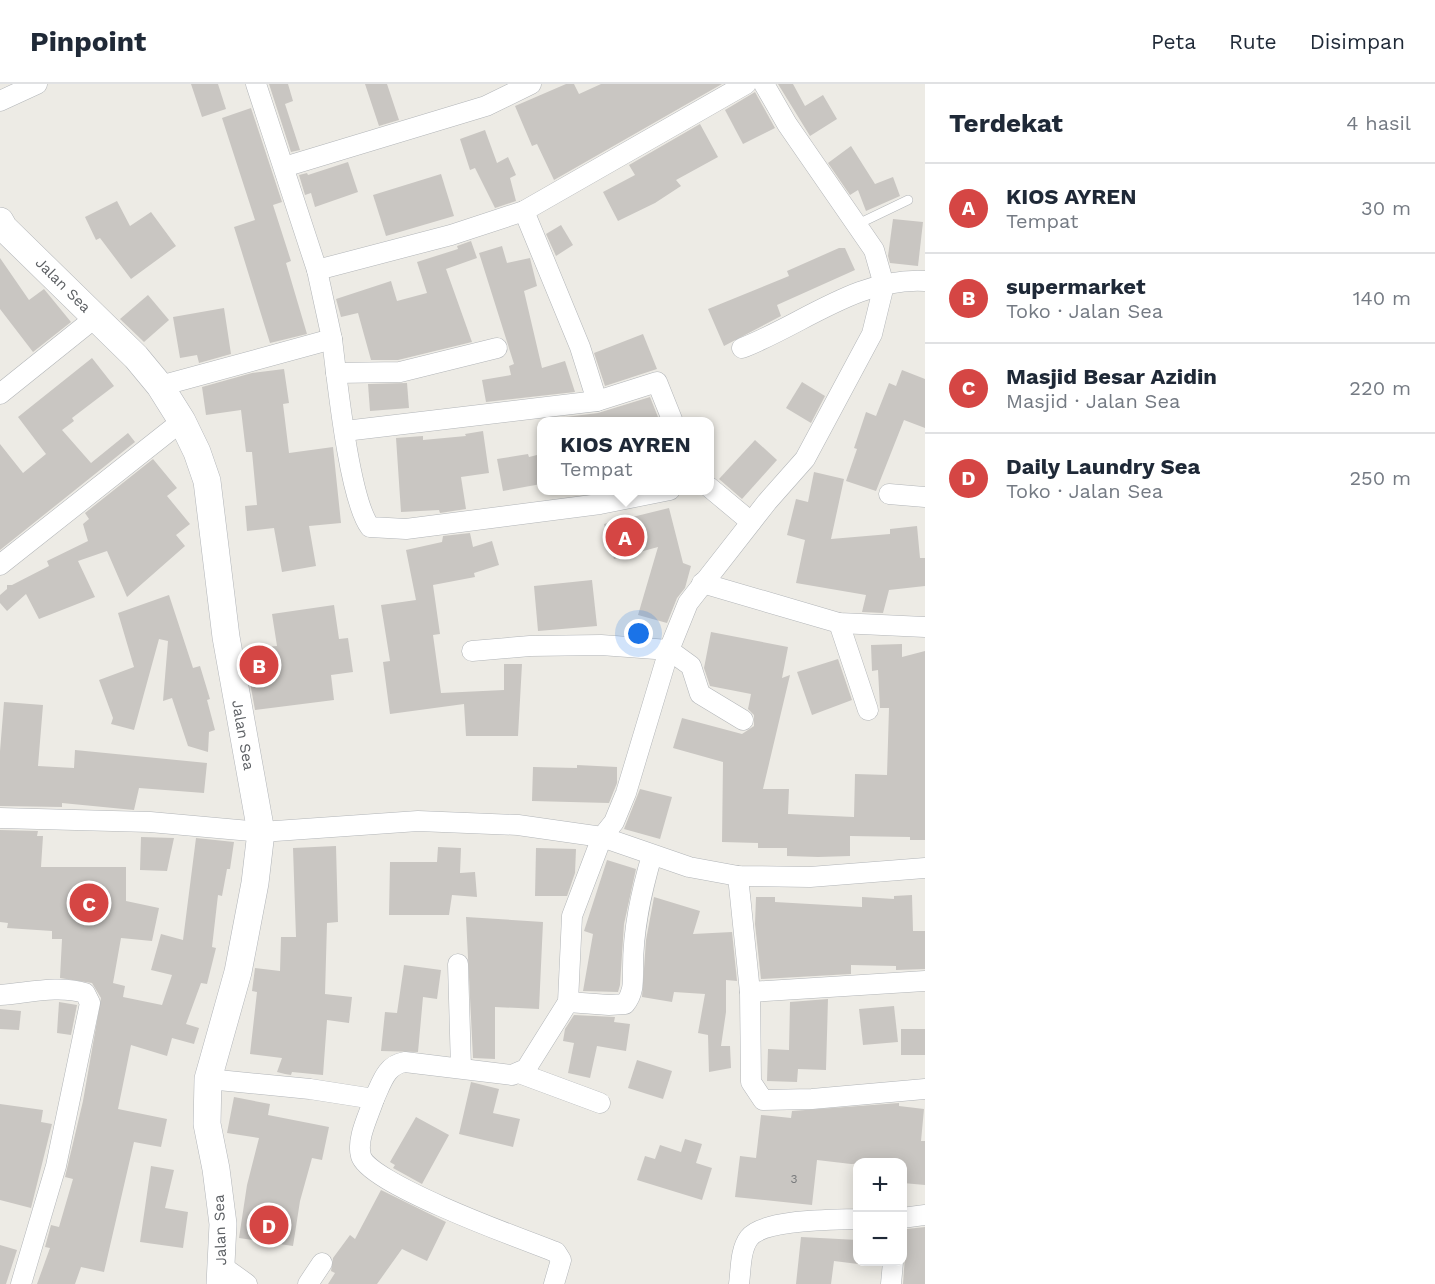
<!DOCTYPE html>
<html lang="id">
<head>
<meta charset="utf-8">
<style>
	:root { --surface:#fff; --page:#f2f2f3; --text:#1f2937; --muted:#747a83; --line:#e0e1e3; --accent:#d54644 }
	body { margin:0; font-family:"Work Sans",sans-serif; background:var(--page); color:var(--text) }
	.controls { position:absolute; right:18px; bottom:18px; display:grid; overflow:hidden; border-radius:12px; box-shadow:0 3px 15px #0003 }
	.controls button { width:54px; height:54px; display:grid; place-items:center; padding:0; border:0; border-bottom:2px solid var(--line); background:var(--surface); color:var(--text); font:30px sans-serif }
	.you { position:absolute; left:639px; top:550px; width:21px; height:21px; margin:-15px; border:4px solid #fff; border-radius:50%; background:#1a73e8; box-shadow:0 0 0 9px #1a73e833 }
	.badge { display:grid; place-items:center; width:39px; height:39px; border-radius:50%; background:var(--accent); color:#fff; font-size:20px; font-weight:700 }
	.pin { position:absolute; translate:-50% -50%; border:3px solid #fff; box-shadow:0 2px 6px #0006 }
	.popup { position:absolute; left:537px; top:333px; width:177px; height:78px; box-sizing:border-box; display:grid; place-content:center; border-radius:12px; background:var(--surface); filter:drop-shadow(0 2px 4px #0005); font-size:20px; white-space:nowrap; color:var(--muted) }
	.popup b { font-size:22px; color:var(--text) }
	.popup::after { content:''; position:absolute; left:50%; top:100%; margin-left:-12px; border:12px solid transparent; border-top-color:var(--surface) }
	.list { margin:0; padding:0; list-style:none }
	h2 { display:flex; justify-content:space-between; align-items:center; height:78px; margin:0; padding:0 24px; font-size:26px }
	h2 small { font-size:20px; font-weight:400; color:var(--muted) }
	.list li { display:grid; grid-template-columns:39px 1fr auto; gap:18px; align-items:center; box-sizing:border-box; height:90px; padding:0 24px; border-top:2px solid var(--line) }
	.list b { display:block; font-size:22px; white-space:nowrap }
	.list p { margin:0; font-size:20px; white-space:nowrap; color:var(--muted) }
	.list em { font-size:20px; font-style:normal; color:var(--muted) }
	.map { position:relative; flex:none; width:925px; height:1200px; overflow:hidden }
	header { display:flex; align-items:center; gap:36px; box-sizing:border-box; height:84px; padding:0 30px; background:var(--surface); border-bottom:2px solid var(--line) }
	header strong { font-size:28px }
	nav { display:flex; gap:33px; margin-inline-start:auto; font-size:21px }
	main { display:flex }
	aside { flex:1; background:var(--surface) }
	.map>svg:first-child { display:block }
	.building { fill:#c9c6c2 }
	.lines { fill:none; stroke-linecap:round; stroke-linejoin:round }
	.lane-casing { stroke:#b2b5b8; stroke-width:10 }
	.street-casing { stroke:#b2b5b8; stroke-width:21 }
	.secondary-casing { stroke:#b1b4b8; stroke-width:28 }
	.lane { stroke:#fff; stroke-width:9 }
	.street { stroke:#fff; stroke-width:20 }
	.secondary { stroke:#fff; stroke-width:27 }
	.labels { text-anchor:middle; stroke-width:4.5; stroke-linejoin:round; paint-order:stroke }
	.number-label { font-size:12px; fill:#787a7c }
	.street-label { font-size:15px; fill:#5d6064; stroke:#fff }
</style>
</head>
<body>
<header>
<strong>Pinpoint</strong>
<nav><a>Peta</a><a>Rute</a><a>Disimpan</a></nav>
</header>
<main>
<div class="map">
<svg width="925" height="1200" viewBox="0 0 925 1200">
	<rect width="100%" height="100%" fill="#edebe5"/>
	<g class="building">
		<polygon points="191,0 218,0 226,25 202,33"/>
		<polygon points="269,0 288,0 293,17 285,20 300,66 291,68"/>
		<polygon points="365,0 387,0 399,36 379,42"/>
		<polygon points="566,0 574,0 579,10 601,0 722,0 554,96 537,60 532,62 515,22"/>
		<polygon points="778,0 793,0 805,22 823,11 837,35 810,52"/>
		<polygon points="755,8 775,44 743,60 725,26"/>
		<polygon points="251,24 282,118 273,121 291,177 286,179 307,250 270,259 234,143 255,136 222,34"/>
		<polygon points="700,40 718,73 676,96 681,102 655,119 618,137 603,108 635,91 629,81"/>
		<polygon points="485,46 497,79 508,73 516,91 510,94 516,117 495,124 475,84 470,86 460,55"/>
		<polygon points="851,62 875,100 893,93 900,112 866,127 858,106 850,111 828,79"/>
		<polygon points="348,78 358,108 315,123 311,109 305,111 299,91 307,89 308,91"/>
		<polygon points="441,90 454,132 386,152 373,111"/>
		<polygon points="117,117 130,142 151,128 176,162 131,195 100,154 96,156 85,133"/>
		<polygon points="893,135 923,138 918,182 890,179 888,172"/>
		<polygon points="561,141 573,161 556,172 546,150"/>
		<polygon points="471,157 477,174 446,185 472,258 398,276 371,276 358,229 341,233 336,215 391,197 397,217 427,209 417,178 458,165 457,162"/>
		<polygon points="502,162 507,179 530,174 537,202 524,207 542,284 565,277 575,308 486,318 482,296 511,291 509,282 514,280 479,169"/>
		<polygon points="839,164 845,164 855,186 777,221 781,232 724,262 708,225 789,192 787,187"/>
		<polygon points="0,174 29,216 44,205 71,238 33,268 0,225"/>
		<polygon points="148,211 169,236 144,258 120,235"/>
		<polygon points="224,224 231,270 199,279 197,271 180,274 173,233"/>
		<polygon points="643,250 657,285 605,302 594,269"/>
		<polygon points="92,274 114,302 72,334 74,337 62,346 91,379 128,349 135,358 0,466 0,360 23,389 46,370 18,333"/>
		<polygon points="284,285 289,319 283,320 289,369 333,363 341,439 309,442 316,482 282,488 274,444 247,447 245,422 257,421 252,368 246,368 241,326 206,331 202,303 252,289"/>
		<polygon points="902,286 925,295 925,344 904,336 876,407 846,397 857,365 854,364 866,328 876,332 889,299 896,302"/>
		<polygon points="802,298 825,312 811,339 786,324"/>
		<polygon points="407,299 409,324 370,327 368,300"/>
		<polygon points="650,313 660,338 541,336 598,329"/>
		<polygon points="483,347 489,389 461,393 466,425 440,429 439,426 401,428 396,354 423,352 423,356 466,352 465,350"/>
		<polygon points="755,356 777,376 742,415 719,395"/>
		<polygon points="528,370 529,373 541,370 541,400 503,407 497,375"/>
		<polygon points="153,375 177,404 167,412 190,440 176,451 185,462 127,513 107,467 78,477 95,513 39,535 26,510 7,527 0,519 0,511 7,505 7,501 12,501 49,482 47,477 88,457 83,440 89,435 85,429"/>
		<polygon points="814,388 844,395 831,455 890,450 890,445 917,442 920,474 925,474 925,502 889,506 883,529 862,528 866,511 796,499 805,456 787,451 796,415 808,418"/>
		<polygon points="669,424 683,479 691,482 685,504 677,514 667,539 638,531 658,463 614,475 604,440"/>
		<polygon points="470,449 473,463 492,457 499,481 474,489 475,493 433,501 440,550 433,551 441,609 504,606 504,580 522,580 518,652 466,652 464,620 390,630 383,578 390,577 381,521 416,516 406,466 442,458 443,452"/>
		<polygon points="592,496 597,542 538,547 534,502"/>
		<polygon points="169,511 193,584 200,582 210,615 207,616 215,646 209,648 208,668 188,662 172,614 163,617 168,557 159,555 134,646 111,640 113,634 99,596 134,583 118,529"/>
		<polygon points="334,521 339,555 348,554 353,588 331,591 334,616 255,626 244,565 277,562 272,530"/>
		<polygon points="711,548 788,563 782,594 790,591 763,705 789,705 788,730 854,733 855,690 887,691 889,624 880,624 878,586 872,587 871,561 902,560 902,573 925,567 925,756 910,756 910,753 850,752 850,772 818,773 787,772 787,764 758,764 758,759 722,758 723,678 673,664 682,634 742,650 754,642 754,631 748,625 751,610 710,602 704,584"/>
		<polygon points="838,575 852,616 812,631 797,588"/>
		<polygon points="4,618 43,621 38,682 74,684 75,666 207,679 204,709 139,704 134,726 62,719 62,723 0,722 0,667"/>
		<polygon points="577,681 617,683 617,699 609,719 532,717 533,683 577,684"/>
		<polygon points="640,705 672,713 660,755 624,745"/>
		<polygon points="0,746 38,747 37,752 43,752 41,783 126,783 126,817 159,824 152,857 121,854 113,899 125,902 123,913 162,921 172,891 151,886 161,850 183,856 196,754 234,758 230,785 227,785 222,812 218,811 212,863 216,864 207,900 201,899 186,940 199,944 194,960 172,954 167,972 131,961 118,1025 167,1035 161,1063 134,1058 104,1188 81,1183 75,1200 37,1200 50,1164 45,1163 51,1141 59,1143 73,1095 65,1093 83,1017 101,914 92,899 60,894 62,855 52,855 52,847 7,844 8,839 0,838"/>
		<polygon points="141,753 174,754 167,787 140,786"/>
		<polygon points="336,762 338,838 327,839 325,910 352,913 349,939 327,936 323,991 292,988 291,991 285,990 277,988 282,974 250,970 257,908 252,907 255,884 280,887 281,853 296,853 293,764"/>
		<polygon points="438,763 461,764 460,789 475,788 477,813 452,811 449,831 389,831 390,778 437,778"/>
		<polygon points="536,764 576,765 575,789 567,812 535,812"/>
		<polygon points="607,776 636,785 624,840 620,901 618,908 583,907 593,850 584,847"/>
		<polygon points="912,811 913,847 925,847 925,885 896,886 896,882 851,881 851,890 761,895 755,840 756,813 775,813 775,818 862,823 862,813 894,815 894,812"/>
		<polygon points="654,813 700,827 693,850 732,848 737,897 726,896 726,928 721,962 730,962 731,984 709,988 708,951 698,949 705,910 674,908 672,918 642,913 646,856"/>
		<polygon points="466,833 543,838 539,925 495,923 495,975 473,974"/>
		<polygon points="404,881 441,886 437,915 423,913 418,968 381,967 385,928 397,929"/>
		<polygon points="828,915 826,986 798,985 797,998 767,997 768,965 789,966 790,918"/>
		<polygon points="59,918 77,921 71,951 57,949"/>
		<polygon points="894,922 898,958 863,961 859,925"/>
		<polygon points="0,925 21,927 19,946 0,945"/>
		<polygon points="574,931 615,933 614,938 630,940 626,967 597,962 590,994 568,989 574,959 563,957 565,945"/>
		<rect x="901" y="945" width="24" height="26"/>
		<polygon points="637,976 672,987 663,1015 628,1004"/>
		<polygon points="471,998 499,1005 493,1029 520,1035 513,1063 459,1050"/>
		<polygon points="234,1013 270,1020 268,1031 329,1043 322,1076 312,1074 300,1117 293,1162 239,1154 247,1101 259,1054 227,1049"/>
		<polygon points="899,1019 899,1022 924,1025 921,1057 925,1057 925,1101 903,1099 903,1078 851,1080 817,1076 812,1121 735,1113 740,1072 756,1074 761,1031 791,1034 792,1027"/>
		<polygon points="0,1020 43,1026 41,1038 52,1040 31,1124 0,1116"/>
		<polygon points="416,1033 449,1051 422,1100 393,1084 395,1081 390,1078"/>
		<polygon points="685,1055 702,1060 696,1079 712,1084 702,1116 637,1096 645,1072 655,1075 660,1061 681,1068"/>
		<polygon points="151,1082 174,1086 165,1124 188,1128 183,1164 140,1158"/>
		<polygon points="381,1106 446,1138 427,1177 402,1165 377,1200 328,1200 335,1189 331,1187 333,1174 350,1151 355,1155"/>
		<polygon points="925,1143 925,1200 903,1200 907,1145"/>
		<polygon points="801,1153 858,1156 858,1180 834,1177 831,1200 796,1200"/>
		<polygon points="0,1161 17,1166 6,1200 0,1200"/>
	</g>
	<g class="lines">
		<g class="lane-casing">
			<polyline id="lane" points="858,140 908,116"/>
		</g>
		<g class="street-casing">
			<g id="street">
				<polyline points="256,0 317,186 451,151 524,127 746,0"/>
				<polyline points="0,17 37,0"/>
				<polyline points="284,83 486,22 531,0"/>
				<polyline points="524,127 580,263 597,317"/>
				<path d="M332 255C337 295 349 415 370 443L406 445 600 420 670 406"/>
				<path d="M742 264C802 241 858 193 925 197"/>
				<polyline points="336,289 400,288 497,264"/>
				<polyline points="160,302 332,255 317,186"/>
				<polyline points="0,310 96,233"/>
				<polyline points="345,347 597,317 657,298 673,338"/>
				<polyline points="709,403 751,438"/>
				<polyline points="889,410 925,413"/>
				<polyline points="0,481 182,337"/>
				<polyline points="702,499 839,539 925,543"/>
				<polyline points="839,539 868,626"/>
				<polyline points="472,567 530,562 601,561 669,566 691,582 700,610 743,636"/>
				<polyline points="0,734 150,738 261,748 418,737 518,741 602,753 689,783 738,792 810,793 925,784"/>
				<polyline points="738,792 750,908 751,998 763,1016 812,1015 925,1005"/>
				<polyline points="458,880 461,984"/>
				<polyline points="750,908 925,897"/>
				<path d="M0 911C28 909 58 901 85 909L90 919 56 1082 21 1200"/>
				<path d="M568 918 609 921 625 920C634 909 633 897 633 884 633 845 641 809 652 771"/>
				<polyline points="519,989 600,1019"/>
				<path d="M208 995 310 1005 374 1015C382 998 386 981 405 978L512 991 526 985 568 918 572 832 602 753 614 738 626 709 669 566 688 519 767 418 805 375 872 250 884 201 874 166 787 40 764 0"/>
				<path d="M374 1015C369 1031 356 1055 361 1072 369 1100 524 1156 556 1168L561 1176 554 1200"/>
				<polyline points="902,1134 925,1131"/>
				<polyline points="222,1182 247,1200"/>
				<polyline points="308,1200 322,1179"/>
				<path d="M739 1200C741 1186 740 1166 749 1154 763 1135 834 1136 858 1135"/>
				<polyline points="891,1200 893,1178"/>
			</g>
		</g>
		<g class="secondary-casing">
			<polyline id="secondary" points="0,137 4,144 136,273 160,302 182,337 197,368 207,397 226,553 261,748 255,799 238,888 208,995 207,1040 216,1085 223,1140 220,1200"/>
		</g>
		<use href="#lane" class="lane"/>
		<use href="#street" class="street"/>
		<use href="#secondary" class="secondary"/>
	</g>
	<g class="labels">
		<g class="number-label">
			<text x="794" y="1099">3</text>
		</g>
		<g class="street-label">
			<text transform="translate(63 201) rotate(45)" y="5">Jalan Sea</text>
			<text transform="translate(243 651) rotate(80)" y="5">Jalan Sea</text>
			<text transform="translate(220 1146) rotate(-92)" y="5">Jalan Sea</text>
		</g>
	</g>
</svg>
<div class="controls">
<button>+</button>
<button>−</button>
</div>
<div class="you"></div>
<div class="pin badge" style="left:625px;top:453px">A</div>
<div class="popup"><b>KIOS AYREN</b>Tempat</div>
<div class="pin badge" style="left:259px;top:581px">B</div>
<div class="pin badge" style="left:89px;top:819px">C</div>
<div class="pin badge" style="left:269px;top:1141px">D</div>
</div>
<aside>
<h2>Terdekat<small>4 hasil</small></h2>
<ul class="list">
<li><span class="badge">A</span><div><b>KIOS AYREN</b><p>Tempat</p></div><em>30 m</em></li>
<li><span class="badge">B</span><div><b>supermarket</b><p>Toko · Jalan Sea</p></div><em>140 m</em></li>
<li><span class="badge">C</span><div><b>Masjid Besar Azidin</b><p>Masjid · Jalan Sea</p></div><em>220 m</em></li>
<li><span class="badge">D</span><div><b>Daily Laundry Sea</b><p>Toko · Jalan Sea</p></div><em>250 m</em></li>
</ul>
</aside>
</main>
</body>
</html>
